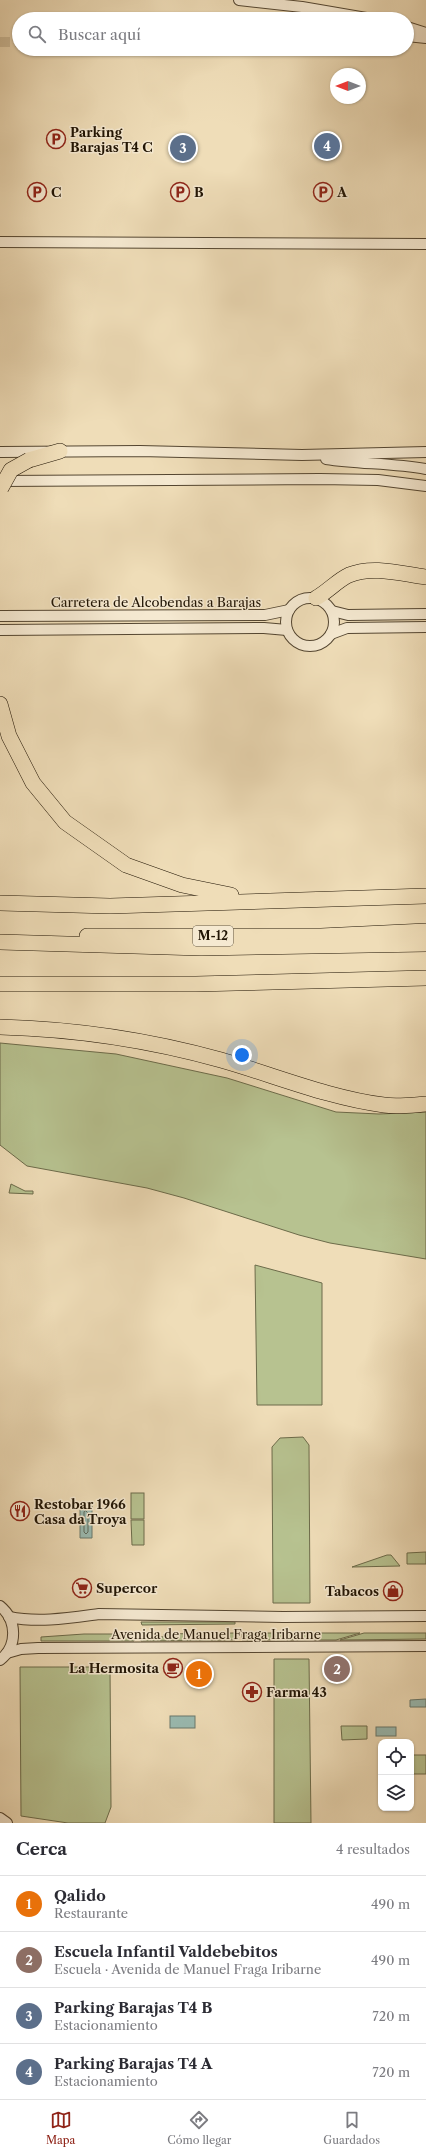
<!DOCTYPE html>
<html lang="es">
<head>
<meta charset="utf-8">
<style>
	:root { --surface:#fff; --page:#f2f2f3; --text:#2b2b33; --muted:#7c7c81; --line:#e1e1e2; --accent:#8f2418 }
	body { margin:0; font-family:"Libre Caslon Text",serif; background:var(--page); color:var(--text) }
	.controls { position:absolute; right:12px; bottom:12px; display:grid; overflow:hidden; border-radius:8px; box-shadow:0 1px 3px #0004 }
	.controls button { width:36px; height:36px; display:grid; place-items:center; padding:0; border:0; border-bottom:1px solid var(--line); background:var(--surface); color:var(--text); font:20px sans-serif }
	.compass { position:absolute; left:330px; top:68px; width:36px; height:36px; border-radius:50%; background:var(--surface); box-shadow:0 1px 3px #0004; rotate:270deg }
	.you { position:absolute; left:242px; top:1055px; width:14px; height:14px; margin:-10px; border:3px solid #fff; border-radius:50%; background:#1a73e8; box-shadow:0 0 0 6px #1a73e833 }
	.badge { display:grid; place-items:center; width:26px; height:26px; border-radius:50%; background:var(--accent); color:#fff; font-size:13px; font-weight:700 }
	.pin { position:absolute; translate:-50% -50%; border:2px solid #fff; box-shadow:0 1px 4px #0006 }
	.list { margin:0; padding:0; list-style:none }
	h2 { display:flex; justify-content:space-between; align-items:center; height:52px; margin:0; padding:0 16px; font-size:17px }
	h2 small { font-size:13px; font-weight:400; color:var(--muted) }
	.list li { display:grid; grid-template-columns:26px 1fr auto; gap:12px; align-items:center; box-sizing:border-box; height:56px; padding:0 16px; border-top:1px solid var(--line) }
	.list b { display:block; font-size:15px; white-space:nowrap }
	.list p { margin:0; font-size:13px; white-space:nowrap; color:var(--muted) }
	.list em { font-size:13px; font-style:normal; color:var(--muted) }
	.icon { flex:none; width:22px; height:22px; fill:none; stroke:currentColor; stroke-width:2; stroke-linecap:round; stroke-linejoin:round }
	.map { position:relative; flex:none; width:426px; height:1823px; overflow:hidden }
	.search { position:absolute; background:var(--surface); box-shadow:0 1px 3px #0004; left:12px; right:12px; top:12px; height:44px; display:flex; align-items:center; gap:10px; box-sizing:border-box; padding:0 14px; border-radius:22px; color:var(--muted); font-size:15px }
	.sheet { height:276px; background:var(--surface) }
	nav { display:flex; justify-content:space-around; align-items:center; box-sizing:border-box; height:56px; border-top:1px solid var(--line); background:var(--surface); font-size:11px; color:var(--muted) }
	nav a { display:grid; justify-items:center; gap:2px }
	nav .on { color:var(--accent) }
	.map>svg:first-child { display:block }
	.green { fill:#b7c290; stroke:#6c6b4a }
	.water { fill:#9abbb2; stroke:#69786c }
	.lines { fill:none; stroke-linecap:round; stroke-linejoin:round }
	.shore { stroke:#5d685b; stroke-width:1 }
	.tertiary-tunnel { stroke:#d0bf9d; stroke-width:10; stroke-dasharray:10 5; stroke-linecap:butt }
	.tertiary-casing { stroke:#544631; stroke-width:12 }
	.motorway-casing { stroke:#201404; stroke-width:16 }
	.tertiary { stroke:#f5e9d1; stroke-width:10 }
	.motorway { stroke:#efddb8; stroke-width:15 }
	.motorway-bridge-casing { stroke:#201404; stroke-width:16; stroke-linecap:butt }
	.motorway-bridge { stroke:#efddb8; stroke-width:15 }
	.labels { text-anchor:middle; stroke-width:3; stroke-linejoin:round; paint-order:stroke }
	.shield { fill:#f5e9d1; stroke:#605442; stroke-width:1 }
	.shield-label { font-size:12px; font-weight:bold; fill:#201404 }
	.poi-label { font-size:13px; font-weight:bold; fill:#201404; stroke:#f5e9d1; text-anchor:start }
	.street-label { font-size:13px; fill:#201404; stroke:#f5e9d1 }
</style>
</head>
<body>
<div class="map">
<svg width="426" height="1823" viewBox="0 0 426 1823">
	<rect width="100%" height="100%" fill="#efddb8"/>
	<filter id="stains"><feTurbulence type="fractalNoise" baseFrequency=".005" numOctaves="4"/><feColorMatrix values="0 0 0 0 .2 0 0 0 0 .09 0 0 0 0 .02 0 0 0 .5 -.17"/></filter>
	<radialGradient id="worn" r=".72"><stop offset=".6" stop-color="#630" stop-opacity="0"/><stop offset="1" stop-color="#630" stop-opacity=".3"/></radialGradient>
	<g class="green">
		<polygon points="0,1043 116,1054 227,1078 336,1112 379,1114 426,1112 426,1259 330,1243 299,1235 184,1198 147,1188 27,1166 0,1145"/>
		<polygon points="11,1184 25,1191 33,1191 33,1194 9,1193"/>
		<polygon points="255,1265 322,1283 322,1405 257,1405"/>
		<polygon points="303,1437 309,1445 310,1603 273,1603 272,1447 280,1438"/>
		<rect x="131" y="1493" width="13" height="26"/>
		<polygon points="131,1520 144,1520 144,1545 132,1545"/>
		<polygon points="426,1552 426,1564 407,1564 407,1553"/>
		<polygon points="387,1555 391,1555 400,1566 352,1567"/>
		<polygon points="141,1622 235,1622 235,1624 142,1625"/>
		<polygon points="235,1633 235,1640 141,1641 142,1637 163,1637 164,1634"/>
		<polygon points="242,1633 360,1633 336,1640 242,1640"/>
		<polygon points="364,1633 426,1633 426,1639 340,1640"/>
		<polygon points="84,1634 134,1634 134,1641 41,1641 41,1637"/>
		<polygon points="274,1659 309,1659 311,1823 274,1823"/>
		<polygon points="20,1667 110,1667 111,1807 105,1823 68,1823 21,1816"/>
		<polygon points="341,1726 367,1726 367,1739 342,1740"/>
		<rect x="411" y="1755" width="15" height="19"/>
	</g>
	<g class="water">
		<polygon points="92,1506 92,1538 80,1538 80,1507"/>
		<polygon points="426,1699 426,1707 410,1707 410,1700"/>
		<rect x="170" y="1716" width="25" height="12"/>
		<rect x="376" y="1727" width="20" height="9"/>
	</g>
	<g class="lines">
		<polygon class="shore" points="86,1511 88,1513 88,1532 86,1534 84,1532 84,1512"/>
		<polyline class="tertiary-tunnel" points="0,42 19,42"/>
		<g class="tertiary-casing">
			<g id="tertiary">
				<polyline points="239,0 302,7 372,19"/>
				<polyline points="407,27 426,33"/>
				<polyline points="407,36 426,38"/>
				<polyline points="0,242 426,244"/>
				<polyline points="0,452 140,451 302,455 426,452"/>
				<path d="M326 459C359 464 393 463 426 469"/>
				<polyline points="0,481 320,479 378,480 426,486"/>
				<circle cx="310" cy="622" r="24"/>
				<polyline points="332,611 348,615 426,614"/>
				<polyline points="0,616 265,615 289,610"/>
				<polyline points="0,630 264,628 287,630"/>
				<polyline points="331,634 347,628 426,627"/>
				<path d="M0 1606C17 1620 18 1646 0 1660"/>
				<path d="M9 1617C39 1623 69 1618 99 1614L283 1617 426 1616"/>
				<polyline points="7,1653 21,1649 38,1648 426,1646"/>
				<polyline points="0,1818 7,1823"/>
			</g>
		</g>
		<g class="motorway-casing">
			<g id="motorway">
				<polyline points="29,460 60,451"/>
				<path d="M316 598C327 592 338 580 349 575 373 565 402 574 426 577"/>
				<polyline points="0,704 9,736 33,783 65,822 126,865 182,885 231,895"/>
				<polyline points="0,903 110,906 426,896"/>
				<polyline points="87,936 321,936 426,931"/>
				<polyline points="0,942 201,948 426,944"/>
				<polyline points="0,984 196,984 426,978"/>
				<path d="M0 1027C74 1029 149 1040 221 1060 274 1075 329 1098 384 1105 397 1107 412 1105 426 1104"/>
			</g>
		</g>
		<use href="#tertiary" class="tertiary"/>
		<use href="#motorway" class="motorway"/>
		<g class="motorway-bridge-casing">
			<polyline id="motorway-bridge" points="1,488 11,470 29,460"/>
		</g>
		<use href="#motorway-bridge" class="motorway-bridge"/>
	</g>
	<defs>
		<g id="parking-ring" transform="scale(1)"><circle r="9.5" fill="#f5e9d1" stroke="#8f2418" stroke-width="1.5"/><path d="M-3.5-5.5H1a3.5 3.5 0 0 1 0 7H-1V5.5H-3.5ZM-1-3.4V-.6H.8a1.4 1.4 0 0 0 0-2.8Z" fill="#8f2418"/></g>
		<g id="restaurant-ring" transform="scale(1)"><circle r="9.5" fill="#f5e9d1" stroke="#8f2418" stroke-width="1.5"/><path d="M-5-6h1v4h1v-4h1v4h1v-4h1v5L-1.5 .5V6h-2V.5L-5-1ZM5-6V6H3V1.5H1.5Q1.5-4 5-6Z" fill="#8f2418"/></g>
		<g id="supermarket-ring" transform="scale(1)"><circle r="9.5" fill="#f5e9d1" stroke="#8f2418" stroke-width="1.5"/><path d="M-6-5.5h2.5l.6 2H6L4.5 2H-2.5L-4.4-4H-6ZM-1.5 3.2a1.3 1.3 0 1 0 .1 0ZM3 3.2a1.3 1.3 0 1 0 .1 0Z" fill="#8f2418"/></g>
		<g id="shop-ring" transform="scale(1)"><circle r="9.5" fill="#f5e9d1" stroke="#8f2418" stroke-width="1.5"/><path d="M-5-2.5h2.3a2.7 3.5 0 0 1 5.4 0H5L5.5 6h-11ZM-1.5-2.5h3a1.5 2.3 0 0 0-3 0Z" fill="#8f2418"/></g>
		<g id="cafe-ring" transform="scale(1)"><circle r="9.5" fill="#f5e9d1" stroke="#8f2418" stroke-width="1.5"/><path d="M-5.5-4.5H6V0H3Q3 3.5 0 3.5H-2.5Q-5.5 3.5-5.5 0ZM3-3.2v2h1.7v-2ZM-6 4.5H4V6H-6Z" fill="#8f2418"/></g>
		<g id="pharmacy-ring" transform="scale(1)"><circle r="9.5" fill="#f5e9d1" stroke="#8f2418" stroke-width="1.5"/><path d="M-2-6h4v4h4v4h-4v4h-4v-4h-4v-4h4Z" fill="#8f2418"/></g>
	</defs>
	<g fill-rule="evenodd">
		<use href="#parking-ring" x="56" y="139"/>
		<use href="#parking-ring" x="37" y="192"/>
		<use href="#parking-ring" x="180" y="192"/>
		<use href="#parking-ring" x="323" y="192"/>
		<use href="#restaurant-ring" x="20" y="1511"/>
		<use href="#supermarket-ring" x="82" y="1588"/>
		<use href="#shop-ring" x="393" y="1591"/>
		<use href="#cafe-ring" x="173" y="1668"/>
		<use href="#pharmacy-ring" x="252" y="1692"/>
	</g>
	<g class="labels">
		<rect class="shield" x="193" y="926" width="40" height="20" rx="3"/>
		<g class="shield-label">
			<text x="213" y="940">M-12</text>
		</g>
		<g class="poi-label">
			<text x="70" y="137">Parking<tspan x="70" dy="15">Barajas T4 C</tspan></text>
			<text x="51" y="197">C</text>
			<text x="194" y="197">B</text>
			<text x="337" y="197">A</text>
			<text x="34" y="1509">Restobar 1966<tspan x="34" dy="15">Casa da Troya</tspan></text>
			<text x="96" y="1593">Supercor</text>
			<text x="379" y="1596" text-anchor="end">Tabacos</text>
			<text x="159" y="1673" text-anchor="end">La Hermosita</text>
			<text x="266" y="1697">Farma 43</text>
		</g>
		<g class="street-label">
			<text x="156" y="607">Carretera de Alcobendas a Barajas</text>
			<text x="216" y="1639">Avenida de Manuel Fraga Iribarne</text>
		</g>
	</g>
	<rect width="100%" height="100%" filter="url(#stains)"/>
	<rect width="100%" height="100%" fill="url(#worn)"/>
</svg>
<div class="controls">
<button><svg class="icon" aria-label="locate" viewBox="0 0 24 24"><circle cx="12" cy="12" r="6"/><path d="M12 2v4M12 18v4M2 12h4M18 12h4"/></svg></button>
<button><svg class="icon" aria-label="layers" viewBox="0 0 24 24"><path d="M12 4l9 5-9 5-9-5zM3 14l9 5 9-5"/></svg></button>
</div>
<svg class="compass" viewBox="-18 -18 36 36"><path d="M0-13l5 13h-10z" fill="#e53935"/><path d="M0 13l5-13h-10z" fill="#7c7c81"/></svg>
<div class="you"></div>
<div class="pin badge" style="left:199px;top:1674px;background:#e8710a">1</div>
<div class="pin badge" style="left:337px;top:1669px;background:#8d6e63">2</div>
<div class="pin badge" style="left:183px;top:148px;background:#5c6f8a">3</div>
<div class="pin badge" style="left:327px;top:146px;background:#5c6f8a">4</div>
<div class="search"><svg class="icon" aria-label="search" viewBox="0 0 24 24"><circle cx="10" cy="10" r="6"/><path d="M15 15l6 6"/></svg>Buscar aquí</div>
</div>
<section class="sheet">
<h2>Cerca<small>4 resultados</small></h2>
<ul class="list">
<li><span class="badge" style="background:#e8710a">1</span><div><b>Qalido</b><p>Restaurante</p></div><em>490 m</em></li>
<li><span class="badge" style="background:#8d6e63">2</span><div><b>Escuela Infantil Valdebebitos</b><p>Escuela · Avenida de Manuel Fraga Iribarne</p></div><em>490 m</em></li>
<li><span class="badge" style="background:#5c6f8a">3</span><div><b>Parking Barajas T4 B</b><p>Estacionamiento</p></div><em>720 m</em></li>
<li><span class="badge" style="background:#5c6f8a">4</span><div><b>Parking Barajas T4 A</b><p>Estacionamiento</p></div><em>720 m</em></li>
</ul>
</section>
<nav>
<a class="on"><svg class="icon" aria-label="map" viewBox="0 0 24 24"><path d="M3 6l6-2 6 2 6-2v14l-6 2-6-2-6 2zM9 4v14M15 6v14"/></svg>Mapa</a>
<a><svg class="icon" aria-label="directions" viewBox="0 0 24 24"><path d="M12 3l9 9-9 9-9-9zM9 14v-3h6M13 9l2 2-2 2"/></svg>Cómo llegar</a>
<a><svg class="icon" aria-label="saved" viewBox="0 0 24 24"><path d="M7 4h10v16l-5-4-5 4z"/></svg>Guardados</a>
</nav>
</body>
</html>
